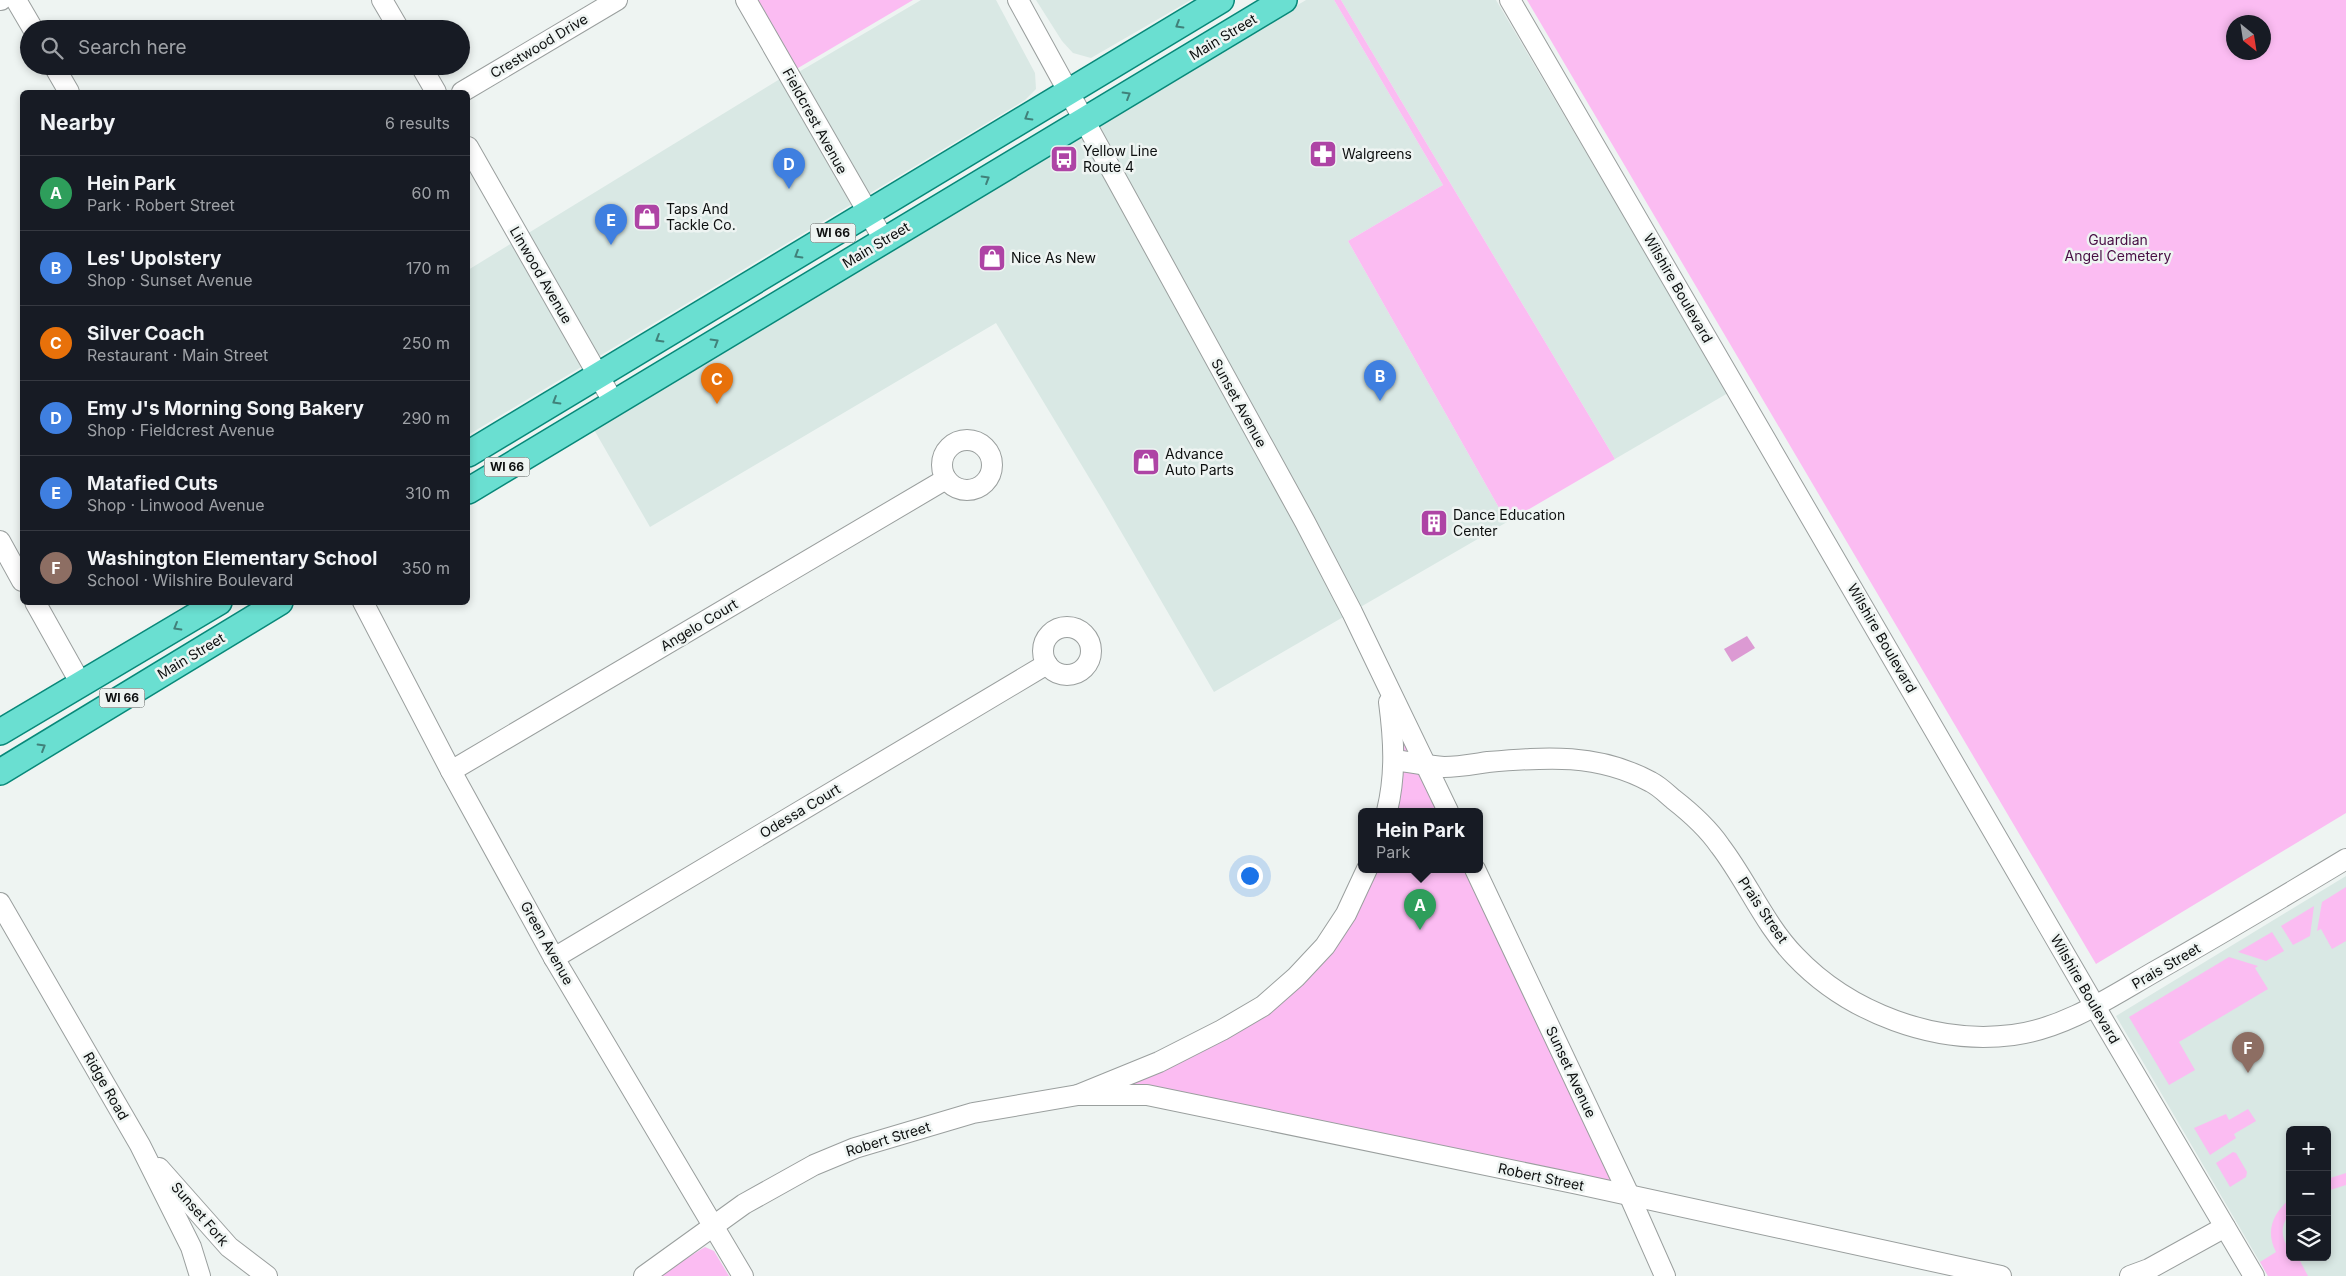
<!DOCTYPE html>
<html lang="en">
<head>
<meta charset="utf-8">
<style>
	:root { --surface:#171b24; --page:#20242c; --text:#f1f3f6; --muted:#9ea1a6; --line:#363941; --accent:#ea580c }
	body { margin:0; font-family:Inter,sans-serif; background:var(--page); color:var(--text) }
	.controls { position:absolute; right:15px; bottom:15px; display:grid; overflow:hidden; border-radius:8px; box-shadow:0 2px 8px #0003 }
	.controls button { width:45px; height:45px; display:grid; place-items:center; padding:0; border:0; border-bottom:1px solid var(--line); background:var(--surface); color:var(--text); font:25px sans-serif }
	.compass { position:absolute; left:2226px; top:15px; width:45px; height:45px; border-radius:50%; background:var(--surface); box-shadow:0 2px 8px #0003; rotate:150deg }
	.you { position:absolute; left:1249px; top:875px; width:18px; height:18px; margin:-12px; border:4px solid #fff; border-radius:50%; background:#1a73e8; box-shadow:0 0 0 8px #1a73e833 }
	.badge { display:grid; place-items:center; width:32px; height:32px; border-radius:50%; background:var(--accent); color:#fff; font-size:16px; font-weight:700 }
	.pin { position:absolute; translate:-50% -41px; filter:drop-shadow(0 1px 2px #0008) }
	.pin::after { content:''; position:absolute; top:26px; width:18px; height:15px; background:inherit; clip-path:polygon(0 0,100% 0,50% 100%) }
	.popup { position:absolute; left:1358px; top:808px; width:125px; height:65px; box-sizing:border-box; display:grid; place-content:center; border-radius:8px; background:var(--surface); filter:drop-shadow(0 1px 4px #0005); font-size:16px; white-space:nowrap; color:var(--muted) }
	.popup b { font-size:19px; color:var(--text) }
	.popup::after { content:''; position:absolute; left:50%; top:100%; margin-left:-10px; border:10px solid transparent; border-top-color:var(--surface) }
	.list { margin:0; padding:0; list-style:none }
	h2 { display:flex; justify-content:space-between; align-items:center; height:65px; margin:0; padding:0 20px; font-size:21px }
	h2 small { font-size:16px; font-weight:400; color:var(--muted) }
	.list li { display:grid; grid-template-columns:32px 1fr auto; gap:15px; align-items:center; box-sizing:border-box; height:75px; padding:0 20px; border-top:1px solid var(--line) }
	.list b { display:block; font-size:19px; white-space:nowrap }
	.list p { margin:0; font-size:16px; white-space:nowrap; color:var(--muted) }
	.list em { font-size:16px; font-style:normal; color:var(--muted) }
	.icon { flex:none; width:28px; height:28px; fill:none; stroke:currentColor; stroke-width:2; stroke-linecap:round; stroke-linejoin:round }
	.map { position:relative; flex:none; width:2346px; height:1276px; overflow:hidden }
	.search { position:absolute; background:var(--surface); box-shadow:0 2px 8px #0003; left:20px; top:20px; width:450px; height:55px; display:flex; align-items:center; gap:12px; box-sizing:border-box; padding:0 18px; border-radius:28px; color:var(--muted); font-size:19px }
	.panel { position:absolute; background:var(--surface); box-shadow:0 2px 8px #0003; left:20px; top:90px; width:450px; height:515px; border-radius:8px }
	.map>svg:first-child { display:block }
	.built { fill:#d9e8e4; fill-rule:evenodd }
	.green { fill:#fbbcf2; fill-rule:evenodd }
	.water { fill:#dc9ad3 }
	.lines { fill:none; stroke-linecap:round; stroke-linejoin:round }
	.minor-casing { stroke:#9a9f9e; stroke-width:22 }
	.major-casing { stroke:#088879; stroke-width:28 }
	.minor { stroke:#fff; stroke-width:20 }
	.major { stroke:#6adfd1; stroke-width:25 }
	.oneway { stroke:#40817a }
	.labels { text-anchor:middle; stroke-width:5; stroke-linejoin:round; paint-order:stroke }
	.shield { fill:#eef4f2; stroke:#505453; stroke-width:1 }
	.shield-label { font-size:12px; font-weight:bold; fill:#0d0f0f }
	.street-label { font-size:14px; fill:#0d0f0f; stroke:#eef4f2 }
	.poi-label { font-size:14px; fill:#0d0f0f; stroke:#eef4f2; text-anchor:start }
	.park-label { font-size:14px; fill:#480e44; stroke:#eef4f2 }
</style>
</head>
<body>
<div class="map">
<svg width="2346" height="1276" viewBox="0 0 2346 1276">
	<rect width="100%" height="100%" fill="#eef4f2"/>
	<g class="built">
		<polygon points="921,0 996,0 1035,73 1036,89 1025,100 468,435 468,270 788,74 797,73"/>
		<polygon points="1036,0 1191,0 1091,58 1073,53 1062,41"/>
		<polygon points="1306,0 1334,0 1443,185 1348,241 1507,522 1214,692 1105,504 996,323 650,527 593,428"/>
		<polygon points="1341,0 1496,0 1728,393 1615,459"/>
		<path d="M2346 876V1276H2268L2116 1016ZM2290 1130H2327V1257H2290Z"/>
	</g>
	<g class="green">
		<polygon points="746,0 913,0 788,74"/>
		<polygon points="1334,0 1341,0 1615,459 1507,522 1348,241 1443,185"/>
		<path d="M1527 0H2346V813L2096 964ZM2234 22H2264V52H2234Z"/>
		<polygon points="1387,684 1448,811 1387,811"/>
		<polygon points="1367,869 1475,869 1630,1197 1269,1120 1078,1095 1159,1062 1296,977"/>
		<polygon points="2346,887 2346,941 2332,949 2321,929 2317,931 2322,902"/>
		<polygon points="2314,906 2310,936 2293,945 2281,926"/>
		<polygon points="2272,932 2284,951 2266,961 2238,952"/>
		<polygon points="2229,957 2258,966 2255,968 2268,989 2179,1042 2195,1070 2169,1085 2129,1017"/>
		<polygon points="2248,1109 2256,1121 2234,1134 2236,1138 2210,1155 2194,1128 2226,1114 2229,1120"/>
		<polygon points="2233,1152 2236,1153 2247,1172 2246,1177 2230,1187 2216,1163"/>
		<polygon points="2346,1173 2346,1185 2327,1191 2327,1179"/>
		<path d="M2290 1199V1219L2288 1216C2281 1226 2281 1235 2287 1246L2290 1244V1257H2298L2308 1276H2268L2260 1262 2276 1252C2265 1231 2273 1213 2290 1199Z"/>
		<polygon points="705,1247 714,1251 729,1276 658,1276"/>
	</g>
	<polygon class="water" points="1747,636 1755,648 1732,662 1724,649"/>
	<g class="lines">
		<g class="minor-casing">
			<g id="minor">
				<polyline points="0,0 1,0"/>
				<polyline points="16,0 33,29"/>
				<polyline points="382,0 399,29"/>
				<polyline points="746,0 884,240"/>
				<polyline points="1018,0 1305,522 1352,612 1448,811"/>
				<polyline points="1510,0 2107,1027 2254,1276"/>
				<polyline points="54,66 69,92"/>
				<polyline points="421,66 436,92"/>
				<polyline points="462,92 617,0"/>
				<polyline points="468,147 614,403"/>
				<circle cx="967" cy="465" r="25"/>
				<polyline points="0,541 22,581"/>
				<polyline points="35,602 81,684"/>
				<polyline points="363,602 451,771 554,958 743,1276"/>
				<circle cx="1067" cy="651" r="24"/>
				<path d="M1394 760C1411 762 1428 766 1444 767 1458 767 1474 764 1488 762 1546 757 1598 753 1651 782 1659 786 1666 793 1673 799 1691 813 1707 827 1720 846 1747 881 1764 924 1795 956 1849 1013 1935 1045 2013 1035 2065 1028 2109 998 2154 972 2219 935 2283 897 2346 859"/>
				<polyline points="451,771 946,479"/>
				<path d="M1387 811C1396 774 1394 740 1389 702"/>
				<polyline points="1475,869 1630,1197 1665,1276"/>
				<polyline points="0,903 140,1145 191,1247 200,1276"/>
				<polyline points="554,958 1047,664"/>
				<polyline points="1078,1095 1147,1095 1578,1184 2001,1276"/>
				<polyline points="159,1168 229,1247 267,1276"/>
				<polyline points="644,1276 744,1204 814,1165 855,1148 973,1113 1078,1095 1159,1062 1222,1030 1263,1006 1296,977 1325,946 1346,914 1367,869"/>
				<polyline points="2130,1276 2149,1269 2225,1227"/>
			</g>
		</g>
		<g class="major-casing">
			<g id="major">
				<polyline points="468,454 1221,0"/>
				<polyline points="468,491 1284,0"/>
				<polyline points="0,732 219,602"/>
				<polyline points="0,772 280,602"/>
			</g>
		</g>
		<use href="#minor" class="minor"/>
		<use href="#major" class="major"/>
	</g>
	<defs><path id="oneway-chevron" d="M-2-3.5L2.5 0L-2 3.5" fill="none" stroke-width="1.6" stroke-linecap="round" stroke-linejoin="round" transform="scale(1.25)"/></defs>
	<g class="oneway">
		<use href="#oneway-chevron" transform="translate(1179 25) rotate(149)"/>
		<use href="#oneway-chevron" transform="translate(1127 95) rotate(-31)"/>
		<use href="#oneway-chevron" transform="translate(1028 117) rotate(149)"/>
		<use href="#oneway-chevron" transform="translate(986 179) rotate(-31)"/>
		<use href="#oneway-chevron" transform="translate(798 255) rotate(149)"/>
		<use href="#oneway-chevron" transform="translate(659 339) rotate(149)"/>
		<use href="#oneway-chevron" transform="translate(715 342) rotate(-31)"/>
		<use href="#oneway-chevron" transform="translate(556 401) rotate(149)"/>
		<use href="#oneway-chevron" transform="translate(177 627) rotate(150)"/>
		<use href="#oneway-chevron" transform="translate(42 747) rotate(-31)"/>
	</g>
	<defs>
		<g id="pharmacy-square" transform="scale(1.4375)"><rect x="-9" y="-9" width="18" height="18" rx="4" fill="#ae44a5" stroke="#eef4f2"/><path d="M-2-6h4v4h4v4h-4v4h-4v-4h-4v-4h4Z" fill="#fff"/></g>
		<g id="bus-square" transform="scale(1.4375)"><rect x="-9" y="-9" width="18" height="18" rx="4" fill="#ae44a5" stroke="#eef4f2"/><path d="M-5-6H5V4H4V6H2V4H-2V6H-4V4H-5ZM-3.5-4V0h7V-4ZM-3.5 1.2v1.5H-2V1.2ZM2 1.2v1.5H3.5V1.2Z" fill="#fff"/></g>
		<g id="shop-square" transform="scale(1.4375)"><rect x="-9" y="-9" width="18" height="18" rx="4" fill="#ae44a5" stroke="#eef4f2"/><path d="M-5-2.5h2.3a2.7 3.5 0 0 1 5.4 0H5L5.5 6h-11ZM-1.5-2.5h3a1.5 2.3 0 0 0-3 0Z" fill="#fff"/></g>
		<g id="building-square" transform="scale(1.4375)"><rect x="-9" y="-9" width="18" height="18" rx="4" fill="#ae44a5" stroke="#eef4f2"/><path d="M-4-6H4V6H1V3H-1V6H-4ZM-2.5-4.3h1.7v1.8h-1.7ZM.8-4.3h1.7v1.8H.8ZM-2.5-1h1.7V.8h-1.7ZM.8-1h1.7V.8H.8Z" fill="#fff"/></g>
	</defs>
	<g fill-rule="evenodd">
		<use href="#pharmacy-square" x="1323" y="154"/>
		<use href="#bus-square" x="1064" y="159"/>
		<use href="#shop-square" x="647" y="217"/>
		<use href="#shop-square" x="992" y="258"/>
		<use href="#shop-square" x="1146" y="462"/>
		<use href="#building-square" x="1434" y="523"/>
	</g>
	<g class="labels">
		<g class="shield">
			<rect x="810.5" y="223.5" width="45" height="19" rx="4"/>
			<rect x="484.5" y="457.5" width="45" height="19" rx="4"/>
			<rect x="99.5" y="688.5" width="45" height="19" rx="4"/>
		</g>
		<g class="shield-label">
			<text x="833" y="237">WI 66</text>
			<text x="507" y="471">WI 66</text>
			<text x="122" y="702">WI 66</text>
		</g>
		<g class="street-label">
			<text transform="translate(1223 37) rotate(-31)" y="5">Main Street</text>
			<text transform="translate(539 46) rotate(-31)" y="5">Crestwood Drive</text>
			<text transform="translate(815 121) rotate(61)" y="5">Fieldcrest Avenue</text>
			<text transform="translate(876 245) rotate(-31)" y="5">Main Street</text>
			<text transform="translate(541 275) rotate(60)" y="5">Linwood Avenue</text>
			<text transform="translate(1678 288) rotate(60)" y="5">Wilshire Boulevard</text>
			<text transform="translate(1239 403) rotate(61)" y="5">Sunset Avenue</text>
			<text transform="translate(699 625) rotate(-31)" y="5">Angelo Court</text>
			<text transform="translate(1882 638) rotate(60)" y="5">Wilshire Boulevard</text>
			<text transform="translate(191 656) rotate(-31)" y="5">Main Street</text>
			<text transform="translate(800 811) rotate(-31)" y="5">Odessa Court</text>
			<text transform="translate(1763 910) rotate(56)" y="5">Prais Street</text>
			<text transform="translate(547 943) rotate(61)" y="5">Green Avenue</text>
			<text transform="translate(2166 966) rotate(-30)" y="5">Prais Street</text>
			<text transform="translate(2085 989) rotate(60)" y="5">Wilshire Boulevard</text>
			<text transform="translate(1571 1072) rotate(65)" y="5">Sunset Avenue</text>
			<text transform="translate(106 1086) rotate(60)" y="5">Ridge Road</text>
			<text transform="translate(888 1139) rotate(-17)" y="5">Robert Street</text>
			<text transform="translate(1541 1177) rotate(12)" y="5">Robert Street</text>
			<text transform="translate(200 1214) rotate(49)" y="5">Sunset Fork</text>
		</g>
		<g class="poi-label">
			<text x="1083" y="156">Yellow Line<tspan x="1083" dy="16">Route 4</tspan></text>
			<text x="1342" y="159">Walgreens</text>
			<text x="666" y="214">Taps And<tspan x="666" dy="16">Tackle Co.</tspan></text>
			<text x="1011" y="263">Nice As New</text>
			<text x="1165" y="459">Advance<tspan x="1165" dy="16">Auto Parts</tspan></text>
			<text x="1453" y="520">Dance Education<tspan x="1453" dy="16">Center</tspan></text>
		</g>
		<g class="park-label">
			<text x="2118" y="245">Guardian<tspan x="2118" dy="16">Angel Cemetery</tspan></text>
		</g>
	</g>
</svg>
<div class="controls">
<button>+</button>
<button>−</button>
<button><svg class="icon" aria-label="layers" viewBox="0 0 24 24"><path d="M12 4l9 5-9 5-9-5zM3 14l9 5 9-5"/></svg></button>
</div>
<svg class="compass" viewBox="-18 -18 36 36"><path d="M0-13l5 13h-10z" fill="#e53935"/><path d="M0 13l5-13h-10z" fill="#9ea1a6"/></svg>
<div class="you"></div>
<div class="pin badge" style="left:1420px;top:930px;background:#2e9e5b">A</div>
<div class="popup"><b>Hein Park</b>Park</div>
<div class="pin badge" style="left:1380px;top:401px;background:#3f7fe0">B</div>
<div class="pin badge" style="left:717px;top:404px;background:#e8710a">C</div>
<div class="pin badge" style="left:789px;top:189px;background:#3f7fe0">D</div>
<div class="pin badge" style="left:611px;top:245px;background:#3f7fe0">E</div>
<div class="pin badge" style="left:2248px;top:1073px;background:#8d6e63">F</div>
<div class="search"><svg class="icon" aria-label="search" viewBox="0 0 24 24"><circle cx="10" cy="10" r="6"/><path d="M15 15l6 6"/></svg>Search here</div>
<section class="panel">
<h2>Nearby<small>6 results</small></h2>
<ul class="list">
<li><span class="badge" style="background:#2e9e5b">A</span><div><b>Hein Park</b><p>Park · Robert Street</p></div><em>60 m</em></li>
<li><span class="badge" style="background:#3f7fe0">B</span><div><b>Les' Upolstery</b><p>Shop · Sunset Avenue</p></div><em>170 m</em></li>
<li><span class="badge" style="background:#e8710a">C</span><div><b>Silver Coach</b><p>Restaurant · Main Street</p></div><em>250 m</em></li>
<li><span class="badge" style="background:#3f7fe0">D</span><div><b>Emy J's Morning Song Bakery</b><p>Shop · Fieldcrest Avenue</p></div><em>290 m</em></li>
<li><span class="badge" style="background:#3f7fe0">E</span><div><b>Matafied Cuts</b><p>Shop · Linwood Avenue</p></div><em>310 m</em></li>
<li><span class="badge" style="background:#8d6e63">F</span><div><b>Washington Elementary School</b><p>School · Wilshire Boulevard</p></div><em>350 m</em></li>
</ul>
</section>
</div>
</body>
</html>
